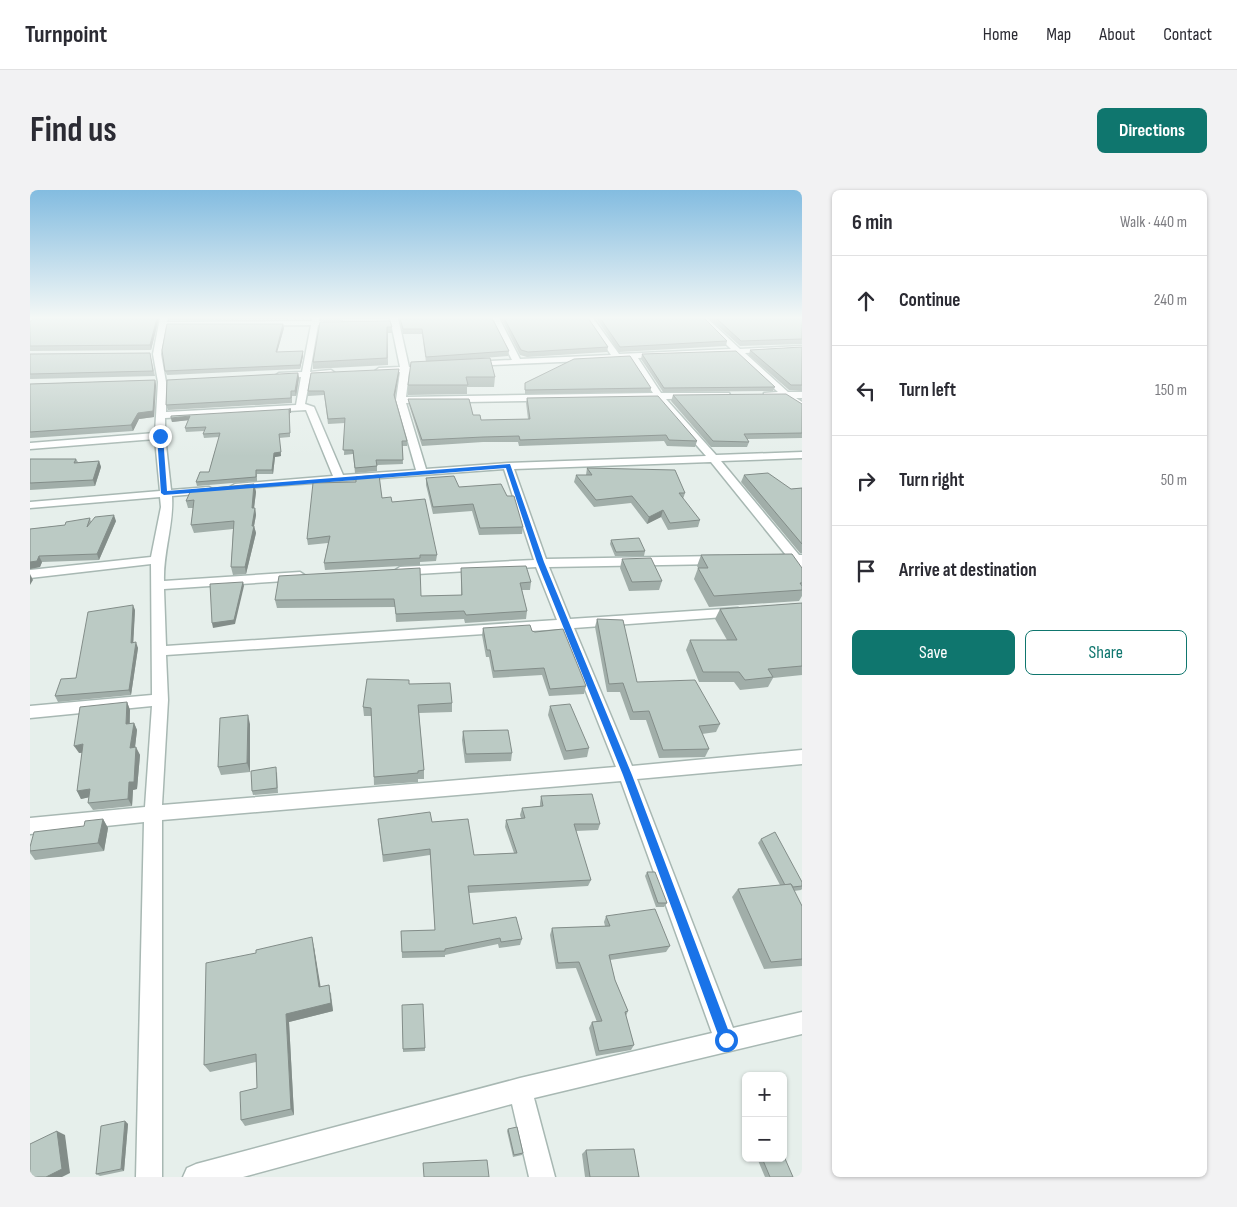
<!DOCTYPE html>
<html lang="en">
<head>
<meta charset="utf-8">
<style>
	:root { --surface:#fff; --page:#f2f2f3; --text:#2b2b33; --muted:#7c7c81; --line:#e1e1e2; --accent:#0f766e }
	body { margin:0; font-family:"Sofia Sans Condensed",sans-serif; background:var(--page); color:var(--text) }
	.controls { position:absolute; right:15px; bottom:15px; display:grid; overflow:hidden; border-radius:8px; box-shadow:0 1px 4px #0004 }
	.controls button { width:45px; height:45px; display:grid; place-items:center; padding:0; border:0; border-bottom:1px solid var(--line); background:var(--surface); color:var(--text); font:25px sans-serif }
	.stop { position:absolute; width:15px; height:15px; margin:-11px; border:4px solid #1a73e8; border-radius:50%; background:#fff }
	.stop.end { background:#1a73e8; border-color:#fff; box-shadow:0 1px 5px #0008 }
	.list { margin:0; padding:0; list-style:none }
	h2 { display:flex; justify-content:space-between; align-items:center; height:65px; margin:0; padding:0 20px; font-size:21px }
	h2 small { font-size:16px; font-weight:400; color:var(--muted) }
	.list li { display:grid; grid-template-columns:32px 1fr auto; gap:15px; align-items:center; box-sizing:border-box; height:90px; padding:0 20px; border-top:1px solid var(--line) }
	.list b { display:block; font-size:19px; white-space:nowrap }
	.list em { font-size:16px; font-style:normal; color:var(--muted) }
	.actions { display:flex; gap:10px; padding:15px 20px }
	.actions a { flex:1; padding:11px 0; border:1px solid var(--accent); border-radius:8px; text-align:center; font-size:18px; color:var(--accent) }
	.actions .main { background:var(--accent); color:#fff }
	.icon { flex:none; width:28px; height:28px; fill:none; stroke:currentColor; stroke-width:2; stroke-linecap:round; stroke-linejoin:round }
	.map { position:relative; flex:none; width:772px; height:987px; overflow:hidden; border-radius:8px }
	header { display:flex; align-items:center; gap:30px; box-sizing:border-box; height:70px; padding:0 25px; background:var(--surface); border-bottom:1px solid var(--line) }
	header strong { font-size:24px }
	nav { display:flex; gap:28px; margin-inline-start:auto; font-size:18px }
	.intro { display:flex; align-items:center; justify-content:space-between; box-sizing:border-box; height:120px; padding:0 30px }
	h1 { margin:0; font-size:35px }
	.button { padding:12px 22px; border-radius:8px; background:var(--accent); color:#fff; font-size:18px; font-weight:700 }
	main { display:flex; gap:30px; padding:0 30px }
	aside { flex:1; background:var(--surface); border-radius:8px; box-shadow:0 1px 4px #0004 }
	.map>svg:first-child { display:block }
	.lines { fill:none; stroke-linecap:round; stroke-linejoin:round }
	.minor-casing { stroke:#a8b8b3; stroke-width:3 }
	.minor { fill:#fff; fill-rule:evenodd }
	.wall { fill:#a1aea9 }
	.shaded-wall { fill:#838d89 }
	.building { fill:#bbcac4; stroke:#838d89 }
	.route { fill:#1a73e8 }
</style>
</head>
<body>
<header>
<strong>Turnpoint</strong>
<nav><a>Home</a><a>Map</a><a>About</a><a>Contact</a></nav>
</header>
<div class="intro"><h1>Find us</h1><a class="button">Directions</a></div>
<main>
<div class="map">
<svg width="772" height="987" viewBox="0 0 772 987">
	<rect width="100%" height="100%" fill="#e6efeb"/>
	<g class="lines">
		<g class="minor-casing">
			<path id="minor" d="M130 128H138L137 132 282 131V128H290L289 131H312V135H288L280 182 301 180 305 183 301 186 280 187 275 214 284 217 313 285 386 280 366 210 370 182 349 184 345 181 349 178 370 177 360 128H368L379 177 401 175 405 178 401 181 379 182 376 207 623 203 600 169 438 176V172H441L482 170 461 128H469L490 169 581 165 556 128H563L589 164 701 159 669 128H677L710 159 772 156V160L715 163 758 202H772V208H766L772 212V219L754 208 734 207V203L748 202 706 164 608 168 631 203H699L700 205 696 208 636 209 686 265 772 262V268L691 271 769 365H772V377H766L762 373 741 372 739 369 741 366 756 365 681 272 484 279 516 369 689 366 695 370 689 374 519 377 540 429 708 418 715 422 708 426 544 438 602 576 772 560V574L607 589 703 838 772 822V844L504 908 525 987H499L482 914 213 987H153L157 978 166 974 490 888 682 843 591 591 132 630V987H106L114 632 0 644V628L115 617 122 516 0 528V516L122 505 121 374 0 388V380L121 367 131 317 130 307 0 318V312L130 301 125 249 0 259V253L125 243 128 192 123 164ZM281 135 272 182 249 183 245 186 249 189 271 187 266 215 136 222V192L131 164 136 136ZM626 209 676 266 478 273 396 279 376 213ZM276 220 303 286 205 294 200 297 201 299 474 279 504 370 370 377 364 381 370 385 506 377 527 430 136 456 134 399 270 390 276 386 270 382 134 391C133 362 144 334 142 306L179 303 184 300 179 297 141 300 135 246V228ZM531 439 586 577 132 615 138 510 136 465Z"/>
		</g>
		<use href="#minor" class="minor"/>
	</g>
	<g class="wall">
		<polygon points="129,128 121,160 0,161 0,132"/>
		<polygon points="139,128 256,128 256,129 139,130"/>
		<polygon points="293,128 359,128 358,129 294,129"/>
		<polygon points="369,128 462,128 479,161 478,166 416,171 465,187 464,197 437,197 437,204 378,205 378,195 396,172 392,144 373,144"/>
		<polygon points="471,128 558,128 578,157 577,162 497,167 490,165"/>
		<polygon points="566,128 674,128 697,151 696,156 589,162"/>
		<polygon points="679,128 772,128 772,154 710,156"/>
		<polygon points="290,132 362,137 362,143 358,143 358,175 283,179 283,172"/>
		<polygon points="254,138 247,162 273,166 270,179 137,185 135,181"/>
		<polygon points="772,157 772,201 759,200 719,165 720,160"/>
		<polygon points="0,164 121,168 125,186 0,189"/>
		<polygon points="612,164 745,197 743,201 633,202 611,169"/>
		<polygon points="369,179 369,183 365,207 377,251 377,256 372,256 373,274 347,275 347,281 325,283 323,264 314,265 315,233 298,234 294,205 278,206 278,201"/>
		<polygon points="268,183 269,188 266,206 262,206 262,213 138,220 136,215"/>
		<polygon points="125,190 126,195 124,227 109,229 103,241 0,248 0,194"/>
		<polygon points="495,193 621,198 620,202 495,204"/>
		<polygon points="643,205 772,214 772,248 717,249 719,252 717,257 681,257 641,211"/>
		<polygon points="497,208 667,251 665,257 637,256 634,251 489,256 488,252 453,252 392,256 379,215 378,209 443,225 451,230 498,229 496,213"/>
		<polygon points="261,219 261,223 260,223 260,247 249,248 251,266 245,267 243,284 227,284 227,291 167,296 166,292 179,282 189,247 174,248 173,244 174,241 156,242 155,238 158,230 142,232 141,228"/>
		<polygon points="0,269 46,269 48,272 69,271 71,277 65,296 0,300"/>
		<polygon points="557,278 655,303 653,309 670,330 668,337 638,340 631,327 617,334 601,313 564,317 544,292 546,285 556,285"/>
		<polygon points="714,285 761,299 772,298 772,363 770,363 711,292"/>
		<polygon points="396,288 429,297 477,306 493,337 492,344 449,345 442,321 403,324 396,295"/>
		<polygon points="224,294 226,302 224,318 225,318 226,325 224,336 226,343 216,384 203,385 201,377 203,339 164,343 161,335 163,318 158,318 156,311"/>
		<polygon points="352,308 362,312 407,365 406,371 390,372 390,375 295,380 294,373 298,353 278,355 277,349"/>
		<polygon points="60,328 61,332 86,331 69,370 12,372 10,377 0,379 0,339 35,335"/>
		<polygon points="581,350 615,361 614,366 585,366 580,354"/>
		<polygon points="671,365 772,378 772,406 769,411 679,417 664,389 668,378 667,376"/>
		<polygon points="592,369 632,391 629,400 599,401 590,378"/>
		<polygon points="431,378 501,392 500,400 492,400 497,421 496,429 435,433 434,429 366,432 365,417 247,418 245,410 431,405"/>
		<polygon points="772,413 772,485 743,488 738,497 710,500 704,492 669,492 656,460 660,450 697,450 685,429 690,419"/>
		<polygon points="105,420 103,452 108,458 101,505 28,512 25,506 46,488"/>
		<polygon points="567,429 607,492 690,534 686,542 672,544 679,559 675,567 629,568 616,530 600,530 590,502 577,502 565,437"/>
		<polygon points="453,438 502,441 556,496 554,504 519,506 512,485 463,488 459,467 456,467 452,445"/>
		<polygon points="379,494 422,513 422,522 389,523 394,580 394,589 388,589 388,592 344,595 342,526 334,526 333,517"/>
		<polygon points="97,512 100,520 100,533 104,533 107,540 105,557 110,565 107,599 103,600 102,616 63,620 58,613 59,607 51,609 47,601 52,563 49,563"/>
		<polygon points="520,516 559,558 557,567 534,570 518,525"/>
		<polygon points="220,534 220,582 191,585 188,577"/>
		<polygon points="433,541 482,563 481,571 435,573 432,550"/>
		<polygon points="247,582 248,603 223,605 222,601"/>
		<polygon points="511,606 570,634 568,640 546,641 561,690 558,696 439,703 443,734 492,749 490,755 469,758 468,754 415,765 415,767 372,768 371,741 405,740 400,665 353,672 348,629 402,632 444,665 484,663 475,637 476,630 491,628 490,625 492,618 510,616 510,613"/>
		<polygon points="73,629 78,638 74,661 5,670 0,663 0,657"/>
		<polygon points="731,649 772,692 772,699 771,700 764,701 772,716 772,776 734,779 702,707 708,699 750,695 728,653"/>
		<polygon points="617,682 637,713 634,717 626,717 615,686"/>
		<polygon points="576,726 640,756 636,762 580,770 585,790 598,821 596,826 604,855 601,860 566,866 559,838 562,832 567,832 546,778 526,779 520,745 522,738 575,736 574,732"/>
		<polygon points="284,757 290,797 301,803 303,821 259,832 264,925 215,936 211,930 227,898 226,872 180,882 174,875"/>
		<polygon points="372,815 395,858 395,861 373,862"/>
		<polygon points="95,931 98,934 94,981 70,986 66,984"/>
		<polygon points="478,939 493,963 492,965 483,967 477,941"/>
		<polygon points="556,960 609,987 555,987 552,964"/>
		<polygon points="727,968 753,968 763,987 735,987"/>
	</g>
	<g class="shaded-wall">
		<polygon points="127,128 129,128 121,160 120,155"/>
		<polygon points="253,134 254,138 246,166 246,162"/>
		<polygon points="273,161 273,166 270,179 270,175"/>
		<polygon points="369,179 369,183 364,210 364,205"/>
		<polygon points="268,183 269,188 266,206 265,201"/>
		<polygon points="125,190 126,195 124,227 109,229 103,241 101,235"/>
		<polygon points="259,219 261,219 261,223 260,223 260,247"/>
		<polygon points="160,226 160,230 142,232 141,228"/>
		<polygon points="249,244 251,266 245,267 243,284 242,280 244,263"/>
		<polygon points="69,271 71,277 65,296 63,290"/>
		<polygon points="224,294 226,302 223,326 222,318"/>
		<polygon points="225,318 226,325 224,336 226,343 216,384 215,377"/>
		<polygon points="633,320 631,327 617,334 619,327"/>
		<polygon points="84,325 86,331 69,370 67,364"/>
		<polygon points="9,366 12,372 10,377 0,379 0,372"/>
		<polygon points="0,384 3,390 0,395"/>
		<polygon points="213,392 214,396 205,434 183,438 182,433"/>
		<polygon points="103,415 105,420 103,458 101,453"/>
		<polygon points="106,452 108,458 101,505 99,500"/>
		<polygon points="97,512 100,520 99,541 96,534"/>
		<polygon points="218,525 220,534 220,582 217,573"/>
		<polygon points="104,533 107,540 104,566 100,558"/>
		<polygon points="53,554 58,562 49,563 44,556"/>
		<polygon points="106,557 110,565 107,599 103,600 102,616 98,609 99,592"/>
		<polygon points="60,599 65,606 51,609 47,601"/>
		<polygon points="73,629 78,638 74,661 68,653"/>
		<polygon points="282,747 284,757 292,805 289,797"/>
		<polygon points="299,795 303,821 259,832 264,925 261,919 256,824"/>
		<polygon points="95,931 98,934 94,981 91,979"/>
		<polygon points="27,941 35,945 40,983 32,987 16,987"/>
	</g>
	<g class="building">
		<polygon points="4,128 127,128 120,155 0,156 0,132"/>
		<polygon points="370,128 462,128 479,161 396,167 392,139 373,139"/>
		<polygon points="474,128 558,128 578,157 498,162 491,160"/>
		<polygon points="570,128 674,128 697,151 590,157"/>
		<polygon points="686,128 772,128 772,149 711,151"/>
		<polygon points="360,131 362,137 357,137 357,168 283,172 290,132"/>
		<polygon points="137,134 253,134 246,162 273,161 270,175 135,181 132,160"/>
		<polygon points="772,157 772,195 761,195 720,160"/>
		<polygon points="706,161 745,197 634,198 612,164"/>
		<polygon points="120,163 123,181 0,184 0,164"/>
		<polygon points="600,166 621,198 495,200 495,193 544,169"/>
		<polygon points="460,168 465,187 436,187 438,195 378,195 381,172"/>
		<polygon points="369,179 364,205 377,251 372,251 373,270 346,270 347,276 325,278 323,260 313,260 315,228 298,229 294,201 278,201 281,183"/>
		<polygon points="268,183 265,201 261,201 261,208 136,215 137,190"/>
		<polygon points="125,190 123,221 108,223 101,235 0,242 0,194"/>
		<polygon points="756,204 772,214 772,243 714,244 719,252 683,251 643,205"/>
		<polygon points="628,206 667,251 639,250 636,245 490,250 489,246 453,247 392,250 378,209 439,209 443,225 450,225 451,230 500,229 497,208"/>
		<polygon points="259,219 260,243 249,244 251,262 244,263 242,280 226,280 226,287 166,292 170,282 179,282 190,243 173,244 176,237 155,238 160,226 141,228 141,226 261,219"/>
		<polygon points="0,269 46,269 44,273 69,271 63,290 0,293"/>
		<polygon points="557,278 645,280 655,303 649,303 670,330 640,333 633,320 619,327 602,306 566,310 546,285 562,285"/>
		<polygon points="738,283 761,299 772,298 772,354 714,285"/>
		<polygon points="349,285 352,308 361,307 362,312 395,309 407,365 390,365 390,368 294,373 300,346 277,349 283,293 326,292 326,287"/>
		<polygon points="424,286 429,297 471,294 477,306 484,306 493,337 450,338 443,314 403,317 396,288"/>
		<polygon points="224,294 222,318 225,318 222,336 224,336 215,377 201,377 204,331 161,335 164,310 156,311 161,300"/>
		<polygon points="84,325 67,364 9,366 7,371 0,372 0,339 35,335 36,332 60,328 57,337 65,327"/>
		<polygon points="609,348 615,361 586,362 581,350"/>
		<polygon points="762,364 772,378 772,393 770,393 772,396 772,400 684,406 668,378 678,378 671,365"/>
		<polygon points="621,368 632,391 602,392 592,369"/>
		<polygon points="496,376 501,392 490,393 497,421 436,425 434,421 366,424 364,409 245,410 249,386 390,378 391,406 432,405 431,378"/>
		<polygon points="213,392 204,430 182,433 180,394"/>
		<polygon points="772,413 772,476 738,479 743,487 715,490 709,482 673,482 660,450 707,450 690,419"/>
		<polygon points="103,415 101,453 106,452 99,500 25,506 31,489 46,488 58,422"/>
		<polygon points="567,429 593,430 607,492 665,490 690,534 669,536 679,559 633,560 619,521 603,522 593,493 579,494"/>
		<polygon points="500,435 502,441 505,442 533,439 556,496 520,499 514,478 464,481 460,460 457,460 453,438"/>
		<polygon points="337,489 379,490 379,494 420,493 422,513 388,515 394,580 388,581 388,583 344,587 341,518 333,517"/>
		<polygon points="97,512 96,534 104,533 100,558 106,557 104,592 99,592 98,609 58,613 60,599 47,601 53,554 44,556 50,517"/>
		<polygon points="540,514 559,558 536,561 520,516"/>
		<polygon points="218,525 217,573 188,577 190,528"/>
		<polygon points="478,540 482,563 436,564 433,541"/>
		<polygon points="246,577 247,598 222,601 221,581"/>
		<polygon points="562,604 570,634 544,634 561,690 438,696 443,734 486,727 492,749 471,752 470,748 415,759 415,761 372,762 371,741 405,740 400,659 353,665 348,629 400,622 402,632 438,629 444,665 487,663 476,630 495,628 492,618 513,616 511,606"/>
		<polygon points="73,629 68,653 0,661 0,657 4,642 54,636 55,631"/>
		<polygon points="745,642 772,692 772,696 763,697 761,694 755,695 731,649"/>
		<polygon points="617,682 625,682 637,713 628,713"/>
		<polygon points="761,694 772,716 772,769 741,772 708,699"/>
		<polygon points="625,719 640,756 579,765 585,790 598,821 595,822 604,855 569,861 562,832 572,831 549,772 528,773 522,738 580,736 576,726"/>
		<polygon points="282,747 289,797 299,795 301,813 256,824 261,919 211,930 210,902 227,898 226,864 174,875 176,773 226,763 226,760"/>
		<polygon points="393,814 395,858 373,859 372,815"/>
		<polygon points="95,931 91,979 66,984 71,936"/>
		<polygon points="487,937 493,963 484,965 478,939"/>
		<polygon points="27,941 32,979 16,987 0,987 0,954"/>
		<polygon points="604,959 609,987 560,987 556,960"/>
		<polygon points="753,964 763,987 740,987 732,968 753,968"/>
		<polygon points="457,970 459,987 394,987 393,973"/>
	</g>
	<linearGradient id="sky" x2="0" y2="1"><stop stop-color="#83bce0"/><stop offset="0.48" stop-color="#f4f8f6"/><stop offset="1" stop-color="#f4f8f6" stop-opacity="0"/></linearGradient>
	<rect width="772" height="266" fill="url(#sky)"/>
	<polygon class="route" points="130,245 133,246 137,301 480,274 514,372 602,585 702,850 700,855 696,856 692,855 690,850 593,585 507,372 476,278 134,305 131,303 127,246"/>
</svg>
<div class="controls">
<button>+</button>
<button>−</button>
</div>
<div class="stop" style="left:696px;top:850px"></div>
<div class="stop end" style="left:130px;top:246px"></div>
</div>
<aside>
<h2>6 min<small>Walk · 440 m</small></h2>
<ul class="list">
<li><svg class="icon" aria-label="ahead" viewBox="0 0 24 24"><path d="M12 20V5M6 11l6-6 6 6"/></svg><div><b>Continue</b></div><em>240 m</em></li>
<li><svg class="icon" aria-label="left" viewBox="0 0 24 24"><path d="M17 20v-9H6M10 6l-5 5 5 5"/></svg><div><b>Turn left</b></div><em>150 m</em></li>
<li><svg class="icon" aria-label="right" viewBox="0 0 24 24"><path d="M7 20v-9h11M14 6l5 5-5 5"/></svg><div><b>Turn right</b></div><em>50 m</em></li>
<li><svg class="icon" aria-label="arrive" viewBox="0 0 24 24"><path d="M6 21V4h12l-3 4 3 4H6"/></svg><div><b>Arrive at destination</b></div></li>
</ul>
<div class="actions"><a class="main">Save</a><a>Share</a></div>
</aside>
</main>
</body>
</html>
